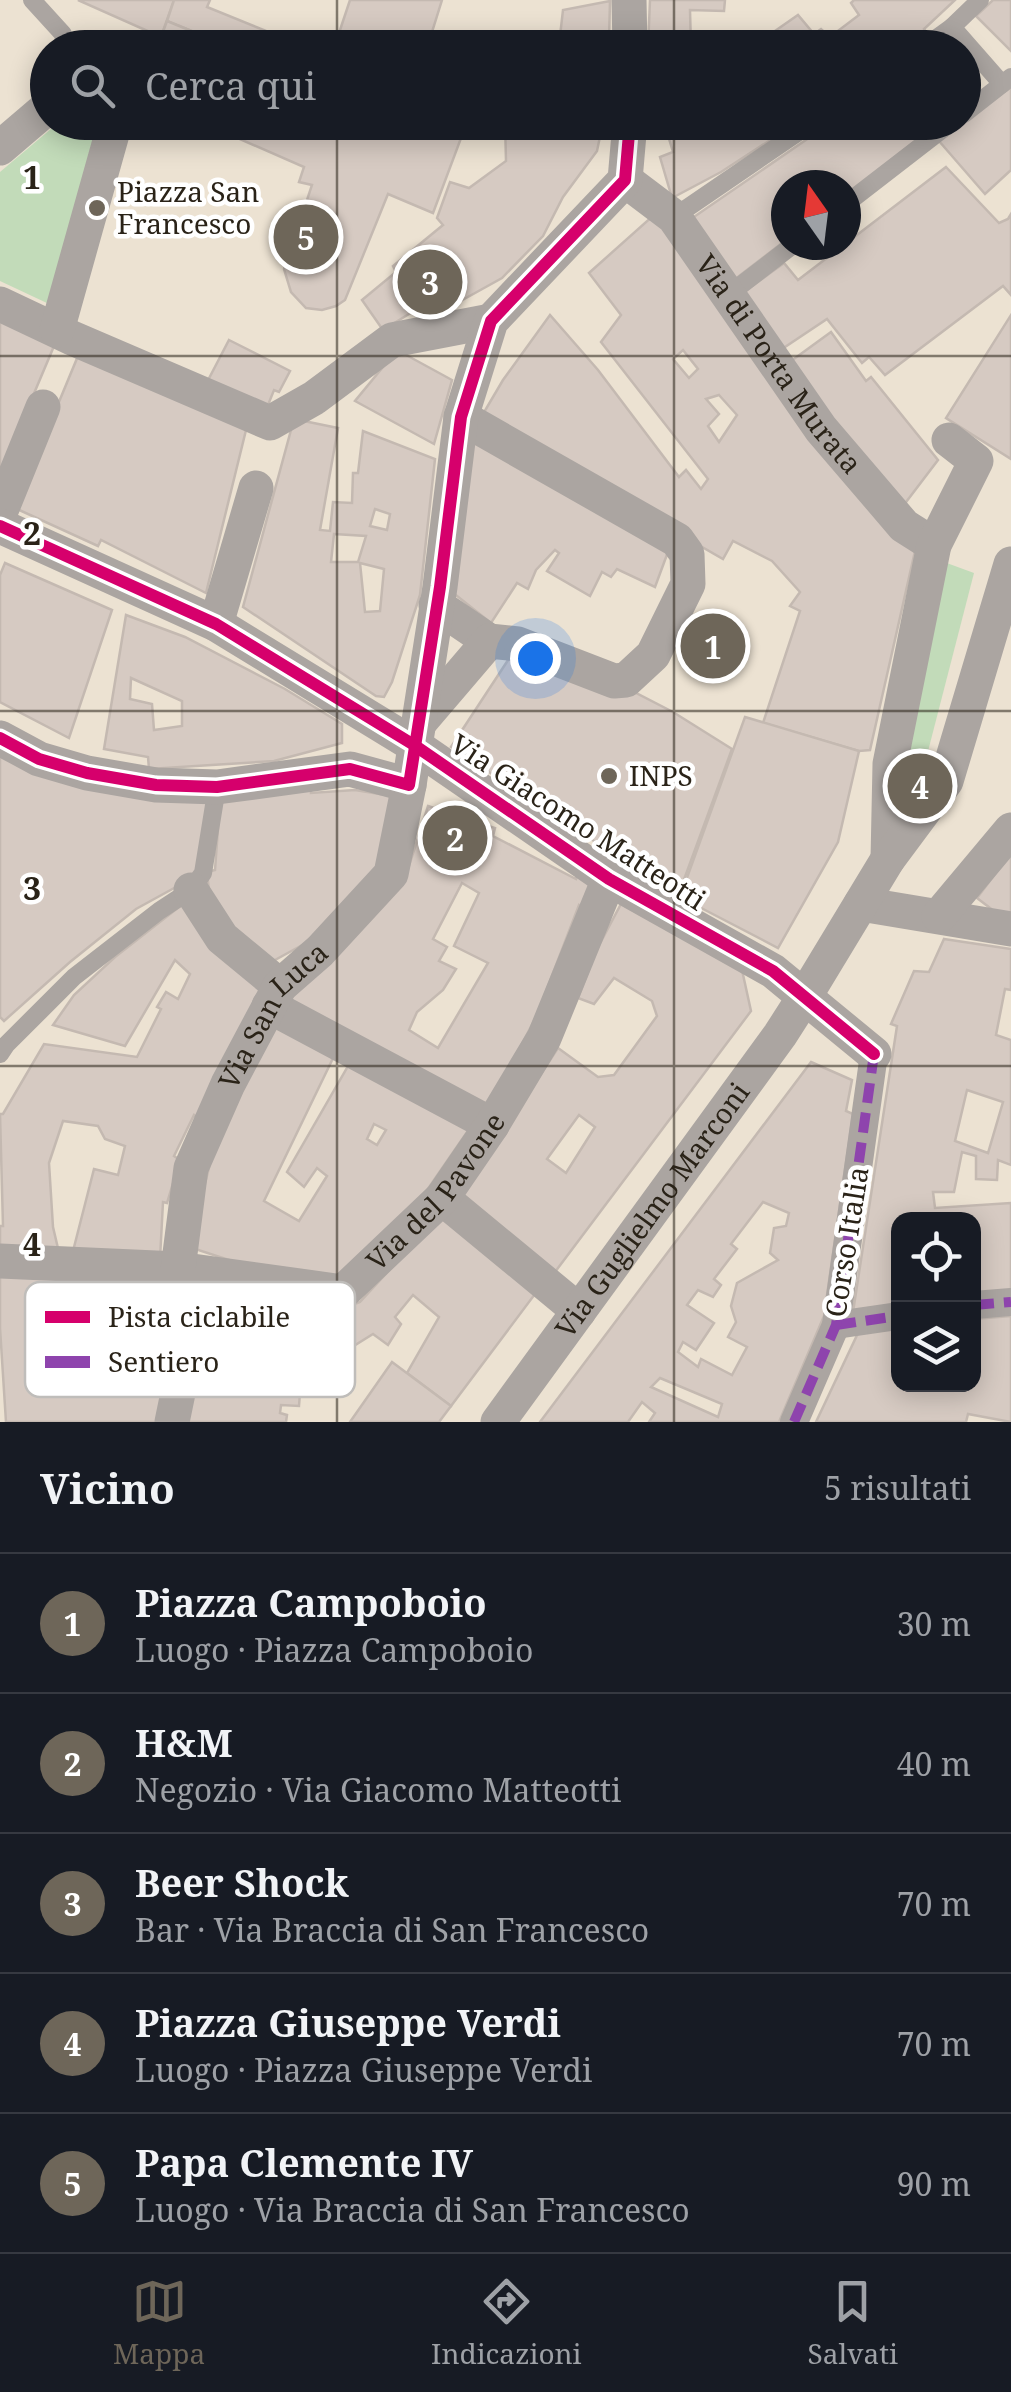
<!DOCTYPE html>
<html lang="it">
<head>
<meta charset="utf-8">
<style>
	:root { --surface:#171b24; --page:#20242c; --text:#f1f3f6; --muted:#9ea1a6; --line:#363941; --accent:#6e6659 }
	body { margin:0; font-family:"Noto Serif",serif; background:var(--page); color:var(--text) }
	.controls { position:absolute; right:30px; bottom:30px; display:grid; overflow:hidden; border-radius:20px; box-shadow:0 5px 25px #0003 }
	.controls button { width:90px; height:90px; display:grid; place-items:center; padding:0; border:0; border-bottom:2px solid var(--line); background:var(--surface); color:var(--text); font:50px sans-serif }
	.compass { position:absolute; left:771px; top:170px; width:90px; height:90px; border-radius:50%; background:var(--surface); box-shadow:0 5px 25px #0003; rotate:346deg }
	.you { position:absolute; left:535px; top:658px; width:35px; height:35px; margin:-25px; border:8px solid #fff; border-radius:50%; background:#1a73e8; box-shadow:0 0 0 15px #1a73e833 }
	.badge { display:grid; place-items:center; width:65px; height:65px; border-radius:50%; background:var(--accent); color:#fff; font-size:32px; font-weight:700 }
	.pin { position:absolute; translate:-50% -50%; border:5px solid #fff; box-shadow:0 2px 10px #0006 }
	.list { margin:0; padding:0; list-style:none }
	h2 { display:flex; justify-content:space-between; align-items:center; height:130px; margin:0; padding:0 40px; font-size:42px }
	h2 small { font-size:32px; font-weight:400; color:var(--muted) }
	.list li { display:grid; grid-template-columns:65px 1fr auto; gap:30px; align-items:center; box-sizing:border-box; height:140px; padding:0 40px; border-top:2px solid var(--line) }
	.list b { display:block; font-size:38px; white-space:nowrap }
	.list p { margin:0; font-size:32px; white-space:nowrap; color:var(--muted) }
	.list em { font-size:32px; font-style:normal; color:var(--muted) }
	.icon { flex:none; width:55px; height:55px; fill:none; stroke:currentColor; stroke-width:2; stroke-linecap:round; stroke-linejoin:round }
	.map { position:relative; flex:none; width:1011px; height:1422px; overflow:hidden }
	.search { position:absolute; background:var(--surface); box-shadow:0 5px 25px #0003; left:30px; right:30px; top:30px; height:110px; display:flex; align-items:center; gap:25px; box-sizing:border-box; padding:0 35px; border-radius:55px; color:var(--muted); font-size:38px }
	.sheet { height:830px; background:var(--surface) }
	nav { display:flex; justify-content:space-around; align-items:center; box-sizing:border-box; height:140px; border-top:2px solid var(--line); background:var(--surface); font-size:28px; color:var(--muted) }
	nav a { display:grid; justify-items:center; gap:5px }
	nav .on { color:var(--accent) }
	.map>svg:first-child { display:block }
	.green { fill:#c2dbb9 }
	.building { fill:#d6cac2; stroke:#c4b9b1; stroke-width:2.5; fill-rule:evenodd }
	.lines { fill:none; stroke-linecap:round; stroke-linejoin:round }
	.service { stroke:#aba5a1; stroke-width:18 }
	.pedestrian { stroke:#aba5a1; stroke-width:28 }
	.minor { stroke:#aba5a1; stroke-width:35 }
	.quiet { stroke:#8e44ad; stroke-width:10; stroke-dasharray:20 10; stroke-linecap:butt }
	.cycleway-casing { stroke:#fff; stroke-width:19 }
	.cycleway { stroke:#d6006c; stroke-width:12 }
	.grid { fill:none; stroke:#2a2318; stroke-width:2.5; stroke-opacity:0.55 }
	.poi-dot { fill:#6e6659; stroke:#fff; stroke-width:4 }
	.labels { text-anchor:middle; stroke-width:9; stroke-linejoin:round; paint-order:stroke }
	.poi-label { font-size:28px; fill:#2a2318; stroke:#fff; text-anchor:start }
	.street-label { font-size:28px; fill:#2a2318; stroke:#fff }
	.key { fill:#fff; stroke:#bfbdba; stroke-width:2.5 }
	.key-label { font-size:28px; fill:#2a2318 }
	.grid-label { font-size:32px; text-anchor:middle; font-weight:bold; fill:#2a2318; stroke:#fff; stroke-width:9; stroke-linejoin:round; paint-order:stroke }
</style>
</head>
<body>
<div class="map">
<svg width="1011" height="1422" viewBox="0 0 1011 1422">
	<rect width="100%" height="100%" fill="#ece2d2"/>
	<g class="green">
		<polygon points="58,123 93,123 94,135 49,304 0,281 0,172"/>
		<polygon points="944,562 974,573 926,759 916,769 910,769 906,764"/>
	</g>
	<g class="building">
		<polygon points="78,0 174,0 161,37"/>
		<polygon points="174,0 210,0 207,7 308,48 233,48 167,21"/>
		<polygon points="350,0 442,0 427,48 334,48"/>
		<polygon points="650,0 725,0 724,11 690,10 691,48 648,48"/>
		<polygon points="854,0 955,0 924,29 927,34 907,48 781,48 772,33 798,15 814,34 821,29 830,37 859,15 851,3"/>
		<polygon points="993,0 1011,0 1011,51 976,16"/>
		<polygon points="610,1 609,40 560,36 563,10"/>
		<polygon points="167,21 233,48 157,48"/>
		<polygon points="964,78 977,94 964,105"/>
		<polygon points="1011,87 1011,170 985,194 939,141"/>
		<polygon points="201,122 467,122 433,213 388,194 345,300 336,306 322,310 306,308 291,292 284,269 312,185 299,182 304,167"/>
		<polygon points="505,122 603,122 597,151 563,197 543,236 502,278 457,303 446,291 383,330 362,300 396,272 393,266 443,225 437,218 450,182 469,188 506,161"/>
		<polygon points="664,122 798,122 721,172 672,198 660,157 673,152"/>
		<polygon points="832,122 940,122 846,194 846,185 786,185 786,240 730,283 688,221"/>
		<polygon points="946,167 999,223 1008,219 1011,214 1011,295 1003,286 885,375 869,357 862,363 827,319 782,349 744,292 784,263 798,280"/>
		<path d="M655 214 915 551 870 750 859 751 763 723 800 611 790 606 800 592 772 561 733 541 723 559 480 419 503 380 550 315 598 370 679 477 686 470 701 489 708 479 601 342 621 315 589 273ZM683 350 698 369 689 378 673 359ZM719 395 737 415 719 442 708 426 719 414 706 399Z"/>
		<polygon points="1011,315 1011,459 946,418"/>
		<polygon points="0,320 54,346 0,474"/>
		<polygon points="831,332 866,381 871,377 938,460 900,510 787,364"/>
		<polygon points="229,340 290,371 279,392 274,390 266,410 205,386"/>
		<polygon points="397,350 452,380 434,444 355,401"/>
		<polygon points="78,356 247,426 206,593 101,540 98,546 15,508"/>
		<path d="M294 419 338 428 320 530 330 531 333 502 352 503 353 473H358L363 431 435 459 420 595 392 682 384 697 376 696 243 607ZM375 509 390 514 387 530 370 526ZM334 534 366 536 358 562H331ZM360 563 384 569 380 611 365 612Z"/>
		<polygon points="471,435 672,541 655,587 617,569 611,577 602,572 590,596 547,571 559,553 555,550 536,570 528,589 517,583 491,623 452,592"/>
		<polygon points="5,563 112,610 69,738 0,702 0,575"/>
		<path d="M126 615 185 637 285 689 342 724V743L274 761 149 769 148 757 104 749ZM131 678 182 701V726L154 730 152 704 130 699Z"/>
		<polygon points="516,648 632,691 673,712 732,749 678,896 451,747"/>
		<polygon points="745,717 859,751 838,842 778,948 680,897"/>
		<polygon points="0,753 210,799 196,876 136,909 70,962 4,1021 0,1017"/>
		<polygon points="311,789 311,793 355,790 392,796 381,870 326,932 264,966 211,910 207,872 215,870 220,801"/>
		<path d="M428 806 495 828 493 836 576 879 577 876 591 884 583 908 579 905 537 1015 485 1115 285 1005 408 869ZM462 883 479 893 454 946 488 963 438 1048 409 1030 417 1012 443 990 456 969 439 961 447 947 433 939Z"/>
		<polygon points="1011,853 1011,913 994,911 977,898"/>
		<polygon points="188,900 265,980 199,1119 194,1115 174,1156 180,1160 167,1203 163,1202 160,1259 72,1255 94,1169 118,1175 125,1146 105,1139 98,1126 63,1121 49,1163 53,1227 60,1257 0,1247 0,1226 3,1226 0,1114 3,1114 44,1044 137,1057 161,1009 157,1007 166,992 178,999 190,974 175,960 125,1046 53,1025 74,995 115,957"/>
		<path d="M621 904 742 970 751 1011 552 1276 459 1199 558 1048 598 1077 614 1075 657 1016 652 1001 614 978 594 1004 578 998 596 951ZM579 1115 595 1127 566 1173 547 1159Z"/>
		<path d="M944 939 1011 949V990L1005 989 996 1035 1011 1040V1165L998 1160 997 1180 976 1179V1156L962 1152 954 1192H933L935 1208 1011 1203V1291L974 1295V1220H898V1305L853 1312 897 1026 891 1024 914 971 929 972ZM967 1090 1003 1102 988 1153 955 1141Z"/>
		<path d="M277 1022 335 1054 264 1201 299 1221 327 1176 317 1168 304 1187 287 1172 351 1061 474 1122 405 1222 337 1280 232 1261 189 1247 218 1132ZM374 1124 386 1130 377 1145 367 1139Z"/>
		<path d="M811 1062 852 1080 846 1111 853 1114 824 1316 779 1422H649L655 1413 642 1402 628 1422H540ZM763 1202 789 1213 786 1226 774 1228 770 1253 778 1260 737 1283 731 1306 736 1322 728 1337 747 1347 732 1375 701 1359 698 1367 678 1352 683 1342 696 1350 714 1323 687 1305 698 1290 713 1297 721 1285 714 1279 737 1249 731 1244ZM660 1378 722 1404 718 1417 651 1387Z"/>
		<polygon points="442,1205 538,1290 451,1406 407,1373 439,1317 413,1295 395,1317 401,1324 388,1345 373,1334 349,1349 348,1364 297,1358 298,1348 284,1345 282,1376 301,1379 299,1406 281,1405 280,1413 287,1415 286,1422 185,1422 192,1392 201,1280 288,1290 289,1303 342,1309 360,1302 405,1253"/>
		<path d="M0 1269 166 1278 161 1422H6L0 1328ZM62 1342 94 1344V1375L69 1382 63 1367Z"/>
		<polygon points="1011,1316 1011,1422 968,1414 966,1422 816,1422 859,1331 898,1327 898,1384 974,1384 974,1319"/>
		<polygon points="392,1362 451,1406 439,1422 350,1422"/>
	</g>
	<g class="lines">
		<g class="service">
			<polyline points="32,0 63,34 65,48"/>
			<polyline points="952,27 1002,84"/>
			<polyline points="923,48 952,27 980,0"/>
			<polyline points="964,114 1011,77"/>
			<polyline points="846,204 952,122"/>
			<polyline points="674,217 813,122"/>
			<polyline points="728,295 793,245"/>
			<polyline points="0,1054 6,1045 74,977 159,911 191,890 203,873 217,787"/>
		</g>
		<g class="pedestrian">
			<polyline points="974,1305 1011,1302"/>
			<polyline points="836,1325 898,1316"/>
			<polyline points="794,1422 836,1325 874,1054"/>
		</g>
		<g class="minor">
			<polyline points="629,0 630,48"/>
			<polyline points="0,148 48,107"/>
			<path id="s1" d="M625 180 674 217 821 429 904 526 934 545"/>
			<polyline points="0,304 72,338 270,423 314,398 392,340 491,321"/>
			<polyline points="57,330 112,134 107,122"/>
			<polyline points="0,513 43,407"/>
			<polyline points="0,526 216,624 414,745 609,879 773,971 874,1054"/>
			<polyline points="436,605 489,641 518,644 614,681 626,680 653,655 688,584 687,554 677,540 461,417"/>
			<polyline points="216,624 256,488"/>
			<polyline points="419,723 489,641"/>
			<polyline points="0,738 39,759 87,773 156,785 217,787 350,769 409,785 440,587 461,417 491,321 625,180 630,122"/>
			<polyline points="888,859 890,764 934,545 976,461 949,440"/>
			<polyline points="191,890 222,938 280,986"/>
			<polyline points="861,904 1011,929"/>
			<polyline points="939,916 1011,830"/>
			<polyline points="269,1006 492,1125"/>
			<polyline points="442,1198 579,1311"/>
			<path id="s2" d="M0 1261 178 1269 343 1292 442 1198 492 1125 544 1038 609 879"/>
			<path id="s3" d="M172 1422 178 1393V1269L191 1168 228 1084 280 986 320 951 391 874 409 785"/>
			<path id="s4" d="M498 1422 780 1035 805 996 888 859 946 781 1011 564"/>
		</g>
		<g class="quiet">
			<polyline points="974,1305 1011,1302"/>
			<polyline points="836,1325 898,1316"/>
			<polyline points="794,1422 836,1325 874,1054"/>
		</g>
		<g class="cycleway-casing">
			<g id="cycleway">
				<polyline points="0,526 216,624 414,745 609,879 773,971 874,1054"/>
				<polyline points="0,738 39,759 87,773 156,785 217,787 350,769 409,785 440,587 461,417 491,321 625,180 630,122"/>
			</g>
		</g>
		<use href="#cycleway" class="cycleway"/>
	</g>
	<path class="grid" d="M337 0V48M674 0V48M337 122V1422M674 122V1422M0 356H1011M0 711H1011M0 1066H1011"/>
	<g class="poi-dot">
		<circle cx="97" cy="208" r="10"/>
		<circle cx="609" cy="776" r="10"/>
	</g>
	<g class="labels">
		<g class="poi-label">
			<text x="117" y="202">Piazza San<tspan x="117" dy="32">Francesco</tspan></text>
			<text x="629" y="786">INPS</text>
		</g>
		<g class="street-label">
			<text dy="10" stroke="none"><textPath href="#s1" startOffset="242">Via di Porta Murata</textPath></text>
			<text transform="translate(578 822) rotate(33)" y="10">Via Giacomo Matteotti</text>
			<text dy="10" stroke="none"><textPath href="#s3" startOffset="430">Via San Luca</textPath></text>
			<text dy="10" stroke="none"><textPath href="#s2" startOffset="482">Via del Pavone</textPath></text>
			<text dy="10" stroke="none"><textPath href="#s4" startOffset="262">Via Guglielmo Marconi</textPath></text>
			<text transform="translate(847 1242) rotate(-81)" y="10">Corso Italia</text>
		</g>
	</g>
	<rect x="25" y="1282" width="330" height="115" rx="15" class="key"/>
	<rect x="45" y="1311" width="45" height="12" fill="#d6006c"/>
	<rect x="45" y="1356" width="45" height="12" fill="#8e44ad"/>
	<g class="key-label">
		<text x="108" y="1327">Pista ciclabile</text>
		<text x="108" y="1372">Sentiero</text>
	</g>
	<g class="grid-label">
		<text x="32" y="189">1</text>
		<text x="32" y="545">2</text>
		<text x="32" y="900">3</text>
		<text x="32" y="1256">4</text>
	</g>
</svg>
<div class="controls">
<button><svg class="icon" aria-label="locate" viewBox="0 0 24 24"><circle cx="12" cy="12" r="6"/><path d="M12 2v4M12 18v4M2 12h4M18 12h4"/></svg></button>
<button><svg class="icon" aria-label="layers" viewBox="0 0 24 24"><path d="M12 4l9 5-9 5-9-5zM3 14l9 5 9-5"/></svg></button>
</div>
<svg class="compass" viewBox="-18 -18 36 36"><path d="M0-13l5 13h-10z" fill="#e53935"/><path d="M0 13l5-13h-10z" fill="#9ea1a6"/></svg>
<div class="you"></div>
<div class="pin badge" style="left:713px;top:646px">1</div>
<div class="pin badge" style="left:455px;top:838px">2</div>
<div class="pin badge" style="left:430px;top:282px">3</div>
<div class="pin badge" style="left:920px;top:786px">4</div>
<div class="pin badge" style="left:306px;top:237px">5</div>
<div class="search"><svg class="icon" aria-label="search" viewBox="0 0 24 24"><circle cx="10" cy="10" r="6"/><path d="M15 15l6 6"/></svg>Cerca qui</div>
</div>
<section class="sheet">
<h2>Vicino<small>5 risultati</small></h2>
<ul class="list">
<li><span class="badge">1</span><div><b>Piazza Campoboio</b><p>Luogo · Piazza Campoboio</p></div><em>30 m</em></li>
<li><span class="badge">2</span><div><b>H&amp;M</b><p>Negozio · Via Giacomo Matteotti</p></div><em>40 m</em></li>
<li><span class="badge">3</span><div><b>Beer Shock</b><p>Bar · Via Braccia di San Francesco</p></div><em>70 m</em></li>
<li><span class="badge">4</span><div><b>Piazza Giuseppe Verdi</b><p>Luogo · Piazza Giuseppe Verdi</p></div><em>70 m</em></li>
<li><span class="badge">5</span><div><b>Papa Clemente IV</b><p>Luogo · Via Braccia di San Francesco</p></div><em>90 m</em></li>
</ul>
</section>
<nav>
<a class="on"><svg class="icon" aria-label="map" viewBox="0 0 24 24"><path d="M3 6l6-2 6 2 6-2v14l-6 2-6-2-6 2zM9 4v14M15 6v14"/></svg>Mappa</a>
<a><svg class="icon" aria-label="directions" viewBox="0 0 24 24"><path d="M12 3l9 9-9 9-9-9zM9 14v-3h6M13 9l2 2-2 2"/></svg>Indicazioni</a>
<a><svg class="icon" aria-label="saved" viewBox="0 0 24 24"><path d="M7 4h10v16l-5-4-5 4z"/></svg>Salvati</a>
</nav>
</body>
</html>
